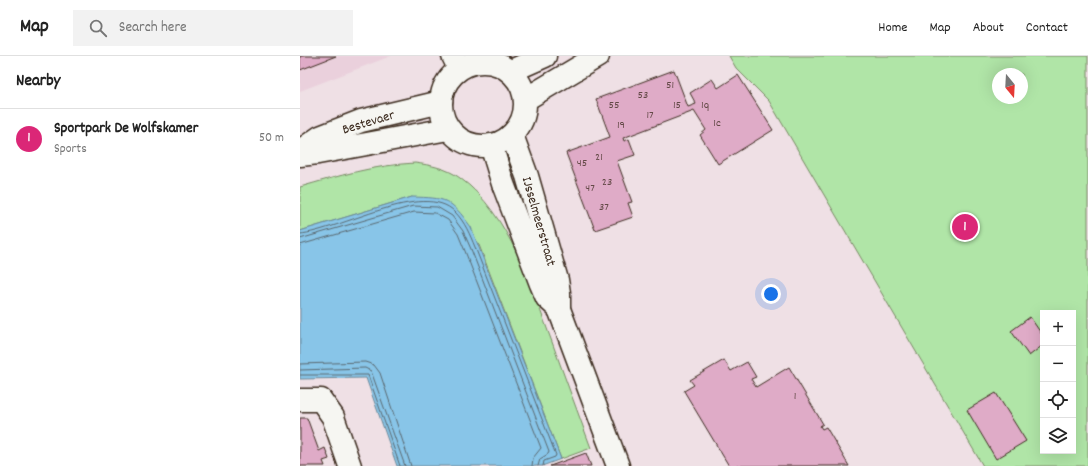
<!DOCTYPE html>
<html lang="en">
<head>
<meta charset="utf-8">
<style>
	:root { --surface:#fff; --page:#f2f2f2; --text:#222; --muted:#767676; --line:#e0e0e0; --accent:#db2777 }
	body { margin:0; font-family:Dekko,sans-serif; background:var(--page); color:var(--text) }
	.controls { position:absolute; right:12px; bottom:12px; display:grid; overflow:hidden; border-radius:0px; box-shadow:0 4px 16px #0002 }
	.controls button { width:36px; height:36px; display:grid; place-items:center; padding:0; border:0; border-bottom:1px solid var(--line); background:var(--surface); color:var(--text); font:20px sans-serif }
	.compass { position:absolute; left:692px; top:12px; width:36px; height:36px; border-radius:50%; background:var(--surface); box-shadow:0 4px 16px #0002; rotate:162deg }
	.you { position:absolute; left:471px; top:238px; width:14px; height:14px; margin:-10px; border:3px solid #fff; border-radius:50%; background:#1a73e8; box-shadow:0 0 0 6px #1a73e833 }
	.badge { display:grid; place-items:center; width:26px; height:26px; border-radius:50%; background:var(--accent); color:#fff; font-size:13px; font-weight:700 }
	.pin { position:absolute; translate:-50% -50%; border:2px solid #fff; box-shadow:0 1px 4px #0006 }
	.list { margin:0; padding:0; list-style:none }
	h2 { display:flex; justify-content:space-between; align-items:center; height:52px; margin:0; padding:0 16px; font-size:17px }
	h2 small { font-size:13px; font-weight:400; color:var(--muted) }
	.list li { display:grid; grid-template-columns:26px 1fr auto; gap:12px; align-items:center; box-sizing:border-box; height:60px; padding:0 16px; border-top:1px solid var(--line) }
	.list b { display:block; font-size:15px; white-space:nowrap }
	.list p { margin:0; font-size:13px; white-space:nowrap; color:var(--muted) }
	.list em { font-size:13px; font-style:normal; color:var(--muted) }
	.icon { flex:none; width:22px; height:22px; fill:none; stroke:currentColor; stroke-width:2; stroke-linecap:round; stroke-linejoin:round }
	.map { position:relative; flex:none; width:788px; height:410px; overflow:hidden }
	header { display:flex; align-items:center; gap:24px; box-sizing:border-box; height:56px; padding:0 20px; background:var(--surface); border-bottom:1px solid var(--line) }
	header strong { font-size:19px }
	nav { display:flex; gap:22px; margin-inline-start:auto; font-size:14px }
	.search { width:280px; height:36px; background:var(--page); display:flex; align-items:center; gap:10px; box-sizing:border-box; padding:0 14px; border-radius:0px; color:var(--muted); font-size:15px }
	main { display:flex }
	aside { flex:1; background:var(--surface) }
	.map>svg:first-child { display:block }
	.built { fill:#ead0dc }
	.green { fill:#b0e5a7; stroke:#768862; fill-rule:evenodd }
	.water { fill:#88c5e8; stroke:#698797 }
	.lines { fill:none; stroke-linecap:round; stroke-linejoin:round }
	.shore { stroke:#5a686f; stroke-width:1 }
	.building { fill:#dfabc7; stroke:#3b2a1e }
	.minor-casing { stroke:#3b2a1e; stroke-width:25 }
	.tertiary-casing { stroke:#3b2a1e; stroke-width:25 }
	.minor { stroke:#f6f6f2; stroke-width:22 }
	.tertiary { stroke:#f6f6f2; stroke-width:22 }
	.labels { text-anchor:middle; stroke-width:3; stroke-linejoin:round; paint-order:stroke }
	.number-label { font-size:12px; fill:#644a48 }
	.street-label { font-size:14px; fill:#3b2a1e; stroke:#f6f6f2 }
</style>
</head>
<body>
<header>
<strong>Map</strong>
<div class="search"><svg class="icon" aria-label="search" viewBox="0 0 24 24"><circle cx="10" cy="10" r="6"/><path d="M15 15l6 6"/></svg>Search here</div>
<nav><a>Home</a><a>Map</a><a>About</a><a>Contact</a></nav>
</header>
<main>
<aside>
<h2>Nearby<small></small></h2>
<ul class="list">
<li><span class="badge">1</span><div><b>Sportpark De Wolfskamer</b><p>Sports</p></div><em>50 m</em></li>
</ul>
</aside>
<div class="map">
<svg width="788" height="410" viewBox="0 0 788 410">
	<rect width="100%" height="100%" fill="#efe0e5"/>
	<filter id="ink" filterUnits="userSpaceOnUse"><feTurbulence type="fractalNoise" baseFrequency=".025" numOctaves="2"/><feDisplacementMap in="SourceGraphic" scale="8" xChannelSelector="R" yChannelSelector="G"/><feConvolveMatrix kernelMatrix="1 2 1 2 8 2 1 2 1" color-interpolation-filters="sRGB"/></filter>
	<g filter="url(#ink)">
		<polygon class="built" points="0,0 91,0 0,35"/>
		<g class="green">
			<path d="M429 0H788V410H683L469 45 436 12ZM698 18H722V42H698ZM743 257H773V395H743Z"/>
			<path d="M115 107C130 109 147 112 160 122 209 157 232 233 252 286 265 322 278 357 291 392L261 403 179 189 112 141 0 175V131C38 120 75 109 115 107Z"/>
		</g>
		<path class="water" d="M112 141C146 142 150 142 171 171L261 403 242 410H97L66 322 0 323V175Z"/>
		<g class="lines">
			<g class="shore">
				<path d="M0 178C39 175 124 124 155 156 165 166 170 179 175 191L256 399 255 401 244 405 243 410"/>
				<polyline points="0,183 113,150 137,151 152,160 163,175 171,193 249,396 248,398 240,403 238,410"/>
				<polyline points="0,189 114,156 135,157 148,164 158,178 165,195 241,392 233,402 232,410"/>
				<polyline points="0,308 65,306 74,309 80,317 111,410"/>
				<polyline points="0,314 65,312 71,315 105,410"/>
				<polyline points="0,319 68,319 100,410"/>
			</g>
		</g>
		<g class="building">
			<polygon points="0,0 36,0 0,14"/>
			<polygon points="374,14 388,51 396,48 390,37 412,23 418,32 438,19 473,74 418,108 400,79 406,74 394,55 323,82 324,85 329,83 335,99 317,105 332,146 328,147 333,161 295,174 266,97 310,81 296,43"/>
			<polygon points="730,261 743,280 743,289 729,300 711,275"/>
			<polygon points="424,304 431,315 447,306 456,321 451,323 456,331 489,311 523,368 520,370 522,373 526,371 549,410 429,410 384,335 394,329 390,324"/>
			<polygon points="696,337 726,385 696,403 667,354"/>
			<polygon points="0,362 7,362 19,395 25,392 29,403 23,405 25,410 0,410"/>
			<polygon points="286,397 291,410 250,410"/>
		</g>
		<g class="lines">
			<g class="minor-casing">
				<g id="minor">
					<polyline points="153,0 159,12"/>
					<polyline points="212,79 227,120 257,224 259,237 259,253 318,410"/>
					<polyline points="191,89 203,128 241,228 247,242 259,253"/>
					<polyline points="0,344 21,344 33,361 50,410"/>
				</g>
			</g>
			<g class="tertiary-casing">
				<g id="tertiary">
					<circle cx="183" cy="48" r="42"/>
					<polyline points="211,15 245,0"/>
					<polyline points="226,43 298,0"/>
					<polyline points="0,95 20,81 61,65 141,46"/>
					<polyline points="0,99 18,97 148,73"/>
				</g>
			</g>
			<use href="#minor" class="minor"/>
			<use href="#tertiary" class="tertiary"/>
		</g>
	</g>
	<g class="labels">
		<g class="number-label">
			<text x="370" y="32">51</text>
			<text x="343" y="42">53</text>
			<text x="314" y="52">55</text>
			<text x="377" y="52">15</text>
			<text x="405" y="52">1q</text>
			<text x="350" y="62">17</text>
			<text x="417" y="70">1c</text>
			<text x="321" y="72">19</text>
			<text x="299" y="104">21</text>
			<text x="282" y="110">45</text>
			<text x="307" y="129">23</text>
			<text x="290" y="135">47</text>
			<text x="304" y="154">37</text>
			<text x="495" y="343">1</text>
		</g>
		<g class="street-label">
			<text transform="translate(68 65) rotate(-17)" y="5">Bestevaer</text>
			<text transform="translate(240 165) rotate(74)" y="5">IJsselmeerstraat</text>
		</g>
	</g>
</svg>
<div class="controls">
<button>+</button>
<button>−</button>
<button><svg class="icon" aria-label="locate" viewBox="0 0 24 24"><circle cx="12" cy="12" r="6"/><path d="M12 2v4M12 18v4M2 12h4M18 12h4"/></svg></button>
<button><svg class="icon" aria-label="layers" viewBox="0 0 24 24"><path d="M12 4l9 5-9 5-9-5zM3 14l9 5 9-5"/></svg></button>
</div>
<svg class="compass" viewBox="-18 -18 36 36"><path d="M0-13l5 13h-10z" fill="#e53935"/><path d="M0 13l5-13h-10z" fill="#767676"/></svg>
<div class="you"></div>
<div class="pin badge" style="left:665px;top:171px">1</div>
</div>
</main>
</body>
</html>
